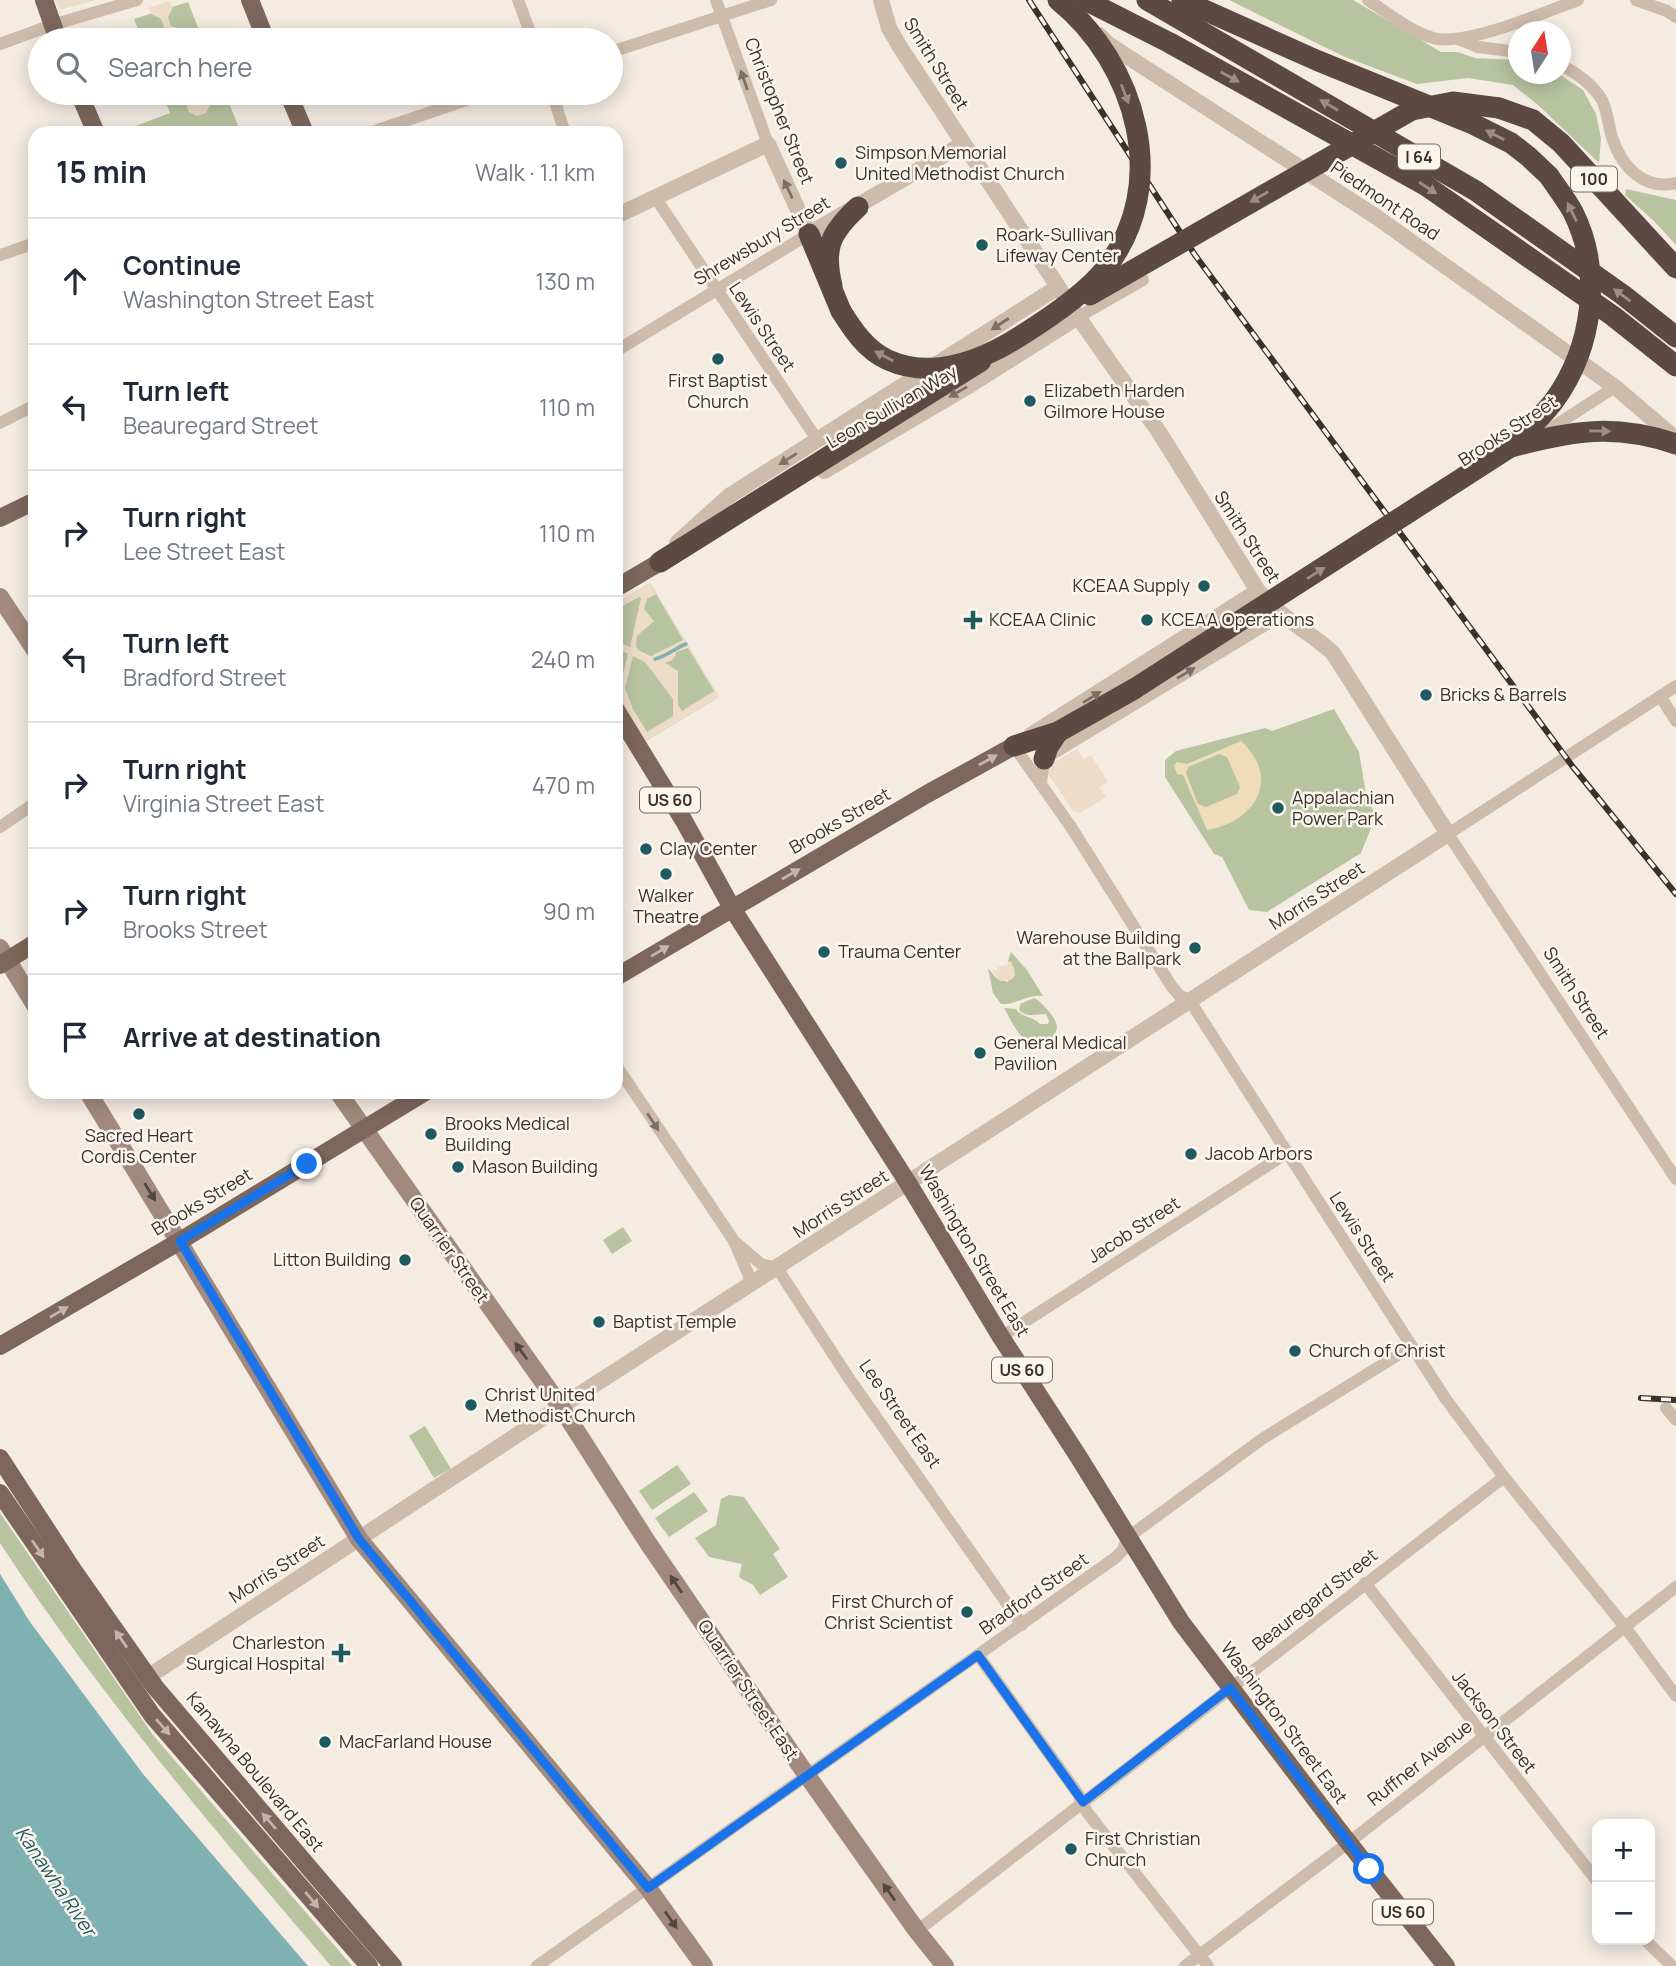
<!DOCTYPE html>
<html lang="en">
<head>
<meta charset="utf-8">
<style>
	:root { --surface:#fff; --page:#f6f6f7; --text:#1f2937; --muted:#747a83; --line:#e0e1e3 }
	body { margin:0; font-family:Manrope,sans-serif; background:var(--page); color:var(--text) }
	.controls { position:absolute; right:21px; bottom:21px; display:grid; overflow:hidden; border-radius:14px; box-shadow:0 4px 18px #0003 }
	.controls button { width:63px; height:63px; display:grid; place-items:center; padding:0; border:0; border-bottom:2px solid var(--line); background:var(--surface); color:var(--text); font:35px sans-serif }
	.compass { position:absolute; left:1508px; top:21px; width:63px; height:63px; border-radius:50%; background:var(--surface); box-shadow:0 4px 18px #0003; rotate:12deg }
	.stop { position:absolute; width:21px; height:21px; margin:-16px; border:5px solid #1a73e8; border-radius:50%; background:#fff }
	.stop.end { background:#1a73e8; border-color:#fff; box-shadow:0 2px 7px #0008 }
	.list { margin:0; padding:0; list-style:none }
	h2 { display:flex; justify-content:space-between; align-items:center; height:91px; margin:0; padding:0 28px; font-size:30px }
	h2 small { font-size:23px; font-weight:400; color:var(--muted) }
	.list li { display:grid; grid-template-columns:46px 1fr auto; gap:21px; align-items:center; box-sizing:border-box; height:126px; padding:0 28px; border-top:2px solid var(--line) }
	.list b { display:block; font-size:26px; white-space:nowrap }
	.list p { margin:0; font-size:23px; white-space:nowrap; color:var(--muted) }
	.list em { font-size:23px; font-style:normal; color:var(--muted) }
	.icon { flex:none; width:38px; height:38px; fill:none; stroke:currentColor; stroke-width:2; stroke-linecap:round; stroke-linejoin:round }
	.map { position:relative; flex:none; width:1676px; height:1966px; overflow:hidden }
	.search { position:absolute; background:var(--surface); box-shadow:0 4px 18px #0003; left:28px; top:28px; width:595px; height:77px; display:flex; align-items:center; gap:18px; box-sizing:border-box; padding:0 24px; border-radius:38px; color:var(--muted); font-size:26px }
	.panel { position:absolute; background:var(--surface); box-shadow:0 4px 18px #0003; left:28px; top:126px; width:595px; height:973px; border-radius:21px }
	.map>svg:first-child { display:block }
	.green { fill:#b8c4a0 }
	.sand { fill:#efdcb8; fill-rule:evenodd }
	.plaza { fill:#ecdcc8; fill-rule:evenodd }
	.water { fill:#7fb0b2 }
	.lines { fill:none; stroke-linecap:round; stroke-linejoin:round }
	.stream { stroke:#7fb0b2; stroke-width:3.5 }
	.minor { stroke:#cdbbac; stroke-width:12 }
	.tertiary { stroke:#cdbbac; stroke-width:16 }
	.secondary { stroke:#a18a7d; stroke-width:18 }
	.primary { stroke:#7d675c; stroke-width:18 }
	.motorway { stroke:#5c4a42; stroke-width:21 }
	.rail-casing { stroke:#3b302b; stroke-width:6 }
	.rail { stroke:#fbf5ee; stroke-width:3.5; stroke-dasharray:10; stroke-linecap:butt }
	.motorway-bridge { stroke:#5c4a42; stroke-width:21 }
	.oneway { fill:#9c8e87 }
	.oneway2 { fill:#7d6f65 }
	.oneway3 { fill:#c2b5ac }
	.oneway4 { fill:#544640 }
	.route { stroke:#1a73e8; stroke-width:9 }
	.poi-dot { fill:#1f5a5e; stroke:#fbf5ee; stroke-width:2.5 }
	.labels { text-anchor:middle; stroke-width:5; stroke-linejoin:round; paint-order:stroke }
	.shield { fill:#fbf5ee; stroke:#756b66; stroke-width:2 }
	.shield-label { font-size:16px; font-weight:bold; fill:#3b302b }
	.street-label { font-size:18px; fill:#3b302b; stroke:#fbf5ee }
	.poi-label { font-size:18px; fill:#3b302b; stroke:#fbf5ee; text-anchor:start }
	.water-label { font-size:19px; font-style:italic; fill:#1f5a5e; stroke:#fbf5ee }
</style>
</head>
<body>
<div class="map">
<svg width="1676" height="1966" viewBox="0 0 1676 1966">
	<rect width="100%" height="100%" fill="#f4ebe1"/>
	<g class="green">
		<polygon points="1229,0 1353,0 1441,52 1458,52 1475,58 1518,60 1518,74 1559,74 1583,90 1596,114 1601,138 1599,163 1538,105 1513,85 1468,78 1417,84 1345,57"/>
		<polygon points="188,2 203,40 142,40 134,19"/>
		<polygon points="162,93 225,93 241,133 117,133 170,113"/>
		<polygon points="1626,189 1676,200 1676,245 1654,221 1625,195"/>
		<polygon points="650,583 719,697 646,741 616,694 616,603"/>
		<polygon points="1334,709 1359,752 1367,800 1376,815 1361,853 1267,912 1249,910 1222,857 1214,854 1165,777 1165,760 1176,751 1265,728 1272,731"/>
		<path d="M1011 952 1027 970 1043 996C1027 994 1016 1005 1001 1004L993 993 988 968 997 979 1008 982 1012 963 1008 961Z"/>
		<path d="M1034 998C1041 1000 1058 1021 1057 1027 1056 1041 1038 1048 1027 1041 1017 1035 1010 1018 1004 1008L1016 1009C1022 1018 1033 1016 1040 1024H1048L1049 1021 1046 1014C1036 1014 1027 1018 1019 1010L1020 1004Z"/>
		<polygon points="623,1227 632,1241 612,1254 603,1240"/>
		<polygon points="425,1426 451,1469 434,1478 409,1436"/>
		<polygon points="677,1465 691,1484 652,1510 639,1491"/>
		<polygon points="694,1492 708,1511 669,1537 655,1518"/>
		<polygon points="729,1495 744,1497 780,1549 773,1554 788,1577 760,1595 753,1585 739,1577 742,1564 709,1557 695,1538 716,1525 721,1499"/>
		<path d="M0 1513 153 1735 352 1966H331C214 1830 98 1693 0 1543Z"/>
	</g>
	<path class="sand" d="M1241 741C1282 778 1255 822 1207 830L1183 775 1177 774 1174 766 1177 762 1187 764ZM1219 754 1227 757 1240 787 1237 794 1206 807 1198 804 1186 773 1188 767Z"/>
	<g class="plaza">
		<polygon points="55,0 96,0 60,10"/>
		<polygon points="170,1 173,7 168,17 171,26 185,30 196,36 198,40 159,40 164,27 161,19 151,14 148,8"/>
		<polygon points="189,93 199,93 207,97 210,105 206,113 197,116 189,112 186,104 190,96"/>
		<path d="M650 583 719 697 646 741 616 694V682L620 687 628 654 616 648V641L630 647 641 598 639 597 616 610V603ZM656 594 683 640 651 656 638 650 636 646 637 636 654 621 644 609 647 599ZM688 648 714 691 682 711 678 705V671L665 663 672 660 676 655V652ZM633 656 645 662 673 699V716L647 732 633 709 625 688Z"/>
		<polygon points="1077,749 1083,759 1091,755 1108,782 1099,787 1106,797 1080,813 1073,811 1047,772 1053,763"/>
		<polygon points="1008,961 1014,967 1015,975 1011,980 1000,981 994,974 993,970 997,971 998,967 1007,965"/>
	</g>
	<polygon class="water" points="0,1574 30,1622 143,1774 308,1966 0,1966"/>
	<g class="lines">
		<path class="stream" d="M655 659C668 656 675 648 686 644"/>
		<g class="minor">
			<polyline points="518,0 533,40"/>
			<polyline points="716,0 768,144"/>
			<path d="M1368 0C1388 13 1410 31 1433 38 1465 47 1545 12 1578 0"/>
			<polyline points="1636,0 1667,11 1676,17"/>
			<polyline points="1458,39 1478,47 1518,52"/>
			<polyline points="0,44 52,25 137,0"/>
			<polyline points="611,52 771,0"/>
			<path d="M1560 65C1576 72 1593 85 1602 100 1608 112 1608 125 1612 137 1621 166 1644 191 1676 183"/>
			<polyline points="552,93 565,133"/>
			<polyline points="369,133 487,93"/>
			<polyline points="655,197 818,441"/>
			<polyline points="0,255 35,243"/>
			<polyline points="1078,317 1143,280"/>
			<polyline points="616,351 809,234"/>
			<polyline points="0,423 35,405"/>
			<polyline points="1542,434 1615,387"/>
			<polyline points="1676,686 1448,834 1676,1179"/>
			<polyline points="1660,696 1676,721"/>
			<polyline points="1014,746 1071,827 1172,987 1179,995 1190,1001 1445,1398 1504,1477 1625,1627 1676,1696"/>
			<polyline points="1041,783 1044,759 1282,615"/>
			<polyline points="0,827 35,803"/>
			<polyline points="616,1065 734,1241 752,1283"/>
			<polyline points="734,1241 761,1264 777,1268 848,1377 1022,1625"/>
			<polyline points="1001,1337 1287,1153"/>
			<polyline points="1666,1408 1676,1420"/>
			<polyline points="1365,1583 1597,1881"/>
			<polyline points="978,1655 1078,1794 1087,1812 1208,1966"/>
			<polyline points="917,1931 1504,1477"/>
			<polyline points="1645,1940 1672,1966"/>
			<polyline points="537,1966 1115,1558 1123,1550 1127,1538 1262,1439 1411,1347"/>
			<polyline points="1185,1966 1348,1843 1676,1587"/>
		</g>
		<g class="tertiary">
			<polyline points="1099,35 1108,44 1375,216 1615,387 1676,439"/>
			<polyline points="616,216 768,144 809,234 963,144"/>
			<polyline points="824,471 970,385 1078,317"/>
			<polyline points="677,543 729,496 1058,287"/>
			<polyline points="1031,735 1258,591"/>
			<path d="M137 1684 546 1416 1448 834 1333 653C1309 631 1279 617 1258 591L1159 432 1078 317 900 47 889 28 881 0"/>
		</g>
		<g class="secondary">
			<polyline points="0,597 35,650"/>
			<polyline points="0,948 35,1005"/>
			<polyline points="88,1092 359,1539 648,1888 704,1966"/>
			<polyline points="338,1092 561,1407 648,1543 799,1764 917,1931 945,1966"/>
		</g>
		<g class="primary">
			<polyline points="44,0 58,40"/>
			<polyline points="250,0 266,40"/>
			<polyline points="79,93 96,133"/>
			<polyline points="288,93 305,133"/>
			<polyline points="0,518 35,501"/>
			<polyline points="616,588 660,562"/>
			<polyline points="616,710 684,821 732,908 908,1183 1001,1337 1078,1456 1181,1622 1341,1833 1446,1966"/>
			<polyline points="0,965 35,943"/>
			<polyline points="616,977 927,794 1014,746"/>
			<polyline points="0,1346 180,1241 425,1092"/>
			<polyline points="0,1458 73,1570 155,1687 393,1966"/>
			<polyline points="0,1493 152,1715 369,1966"/>
		</g>
		<g class="motorway">
			<polyline points="1085,0 1170,43 1425,185 1613,316 1676,366"/>
			<polyline points="1147,0 1476,191 1623,295 1676,337"/>
			<polyline points="1182,0 1316,60 1473,124 1511,143 1529,157 1549,176"/>
			<polyline points="1499,108 1533,120 1561,143 1676,268"/>
			<polyline points="809,234 841,311"/>
			<path d="M832 286C823 248 830 233 858 207"/>
			<polyline points="660,562 981,361"/>
			<polyline points="1014,746 1058,732 1134,689"/>
			<polyline points="1044,759 1048,747 1058,732"/>
		</g>
		<g class="rail-casing">
			<g id="rail">
				<polyline points="1029,0 1195,255 1573,767 1676,894"/>
				<polyline points="1641,1398 1676,1400"/>
			</g>
		</g>
		<use href="#rail" class="rail"/>
		<g class="motorway-bridge">
			<polyline points="1090,295 1412,110 1453,102 1499,108"/>
			<path d="M841 311C853 330 866 350 888 360 933 380 983 360 1022 335 1049 318 1085 294 1105 269 1172 185 1136 63 1058 0"/>
			<path d="M1511 447C1573 431 1613 423 1676 444"/>
			<path d="M1134 689 1509 448C1524 433 1541 418 1554 401 1593 347 1603 272 1573 212 1566 199 1557 188 1549 176"/>
		</g>
	</g>
	<defs><path id="oneway-solid" d="M-6-.8H1V-3.2L6.5 0L1 3.2V.8H-6Z" transform="scale(1.75)"/></defs>
	<g class="oneway">
		<use href="#oneway-solid" transform="translate(1230 77) rotate(29)"/>
		<use href="#oneway-solid" transform="translate(1125 94) rotate(69)"/>
		<use href="#oneway-solid" transform="translate(1329 105) rotate(-150)"/>
		<use href="#oneway-solid" transform="translate(1495 135) rotate(-153)"/>
		<use href="#oneway-solid" transform="translate(1428 188) rotate(33)"/>
		<use href="#oneway-solid" transform="translate(1259 197) rotate(150)"/>
		<use href="#oneway-solid" transform="translate(1572 212) rotate(-116)"/>
		<use href="#oneway-solid" transform="translate(1622 295) rotate(-143)"/>
		<use href="#oneway-solid" transform="translate(884 356) rotate(-152)"/>
		<use href="#oneway-solid" transform="translate(1600 431) rotate(1)"/>
		<use href="#oneway-solid" transform="translate(1316 573) rotate(-32)"/>
	</g>
	<g class="oneway2">
		<use href="#oneway-solid" transform="translate(744 80) rotate(-109)"/>
		<use href="#oneway-solid" transform="translate(788 189) rotate(-115)"/>
		<use href="#oneway-solid" transform="translate(1000 324) rotate(147)"/>
		<use href="#oneway-solid" transform="translate(958 392) rotate(150)"/>
		<use href="#oneway-solid" transform="translate(788 459) rotate(148)"/>
		<use href="#oneway-solid" transform="translate(1186 673) rotate(-31)"/>
		<use href="#oneway-solid" transform="translate(1092 697) rotate(-32)"/>
		<use href="#oneway-solid" transform="translate(653 1122) rotate(57)"/>
	</g>
	<g class="oneway3">
		<use href="#oneway-solid" transform="translate(988 760) rotate(-29)"/>
		<use href="#oneway-solid" transform="translate(791 874) rotate(-30)"/>
		<use href="#oneway-solid" transform="translate(660 951) rotate(-31)"/>
		<use href="#oneway-solid" transform="translate(59 1312) rotate(-30)"/>
		<use href="#oneway-solid" transform="translate(38 1549) rotate(56)"/>
		<use href="#oneway-solid" transform="translate(121 1639) rotate(-125)"/>
		<use href="#oneway-solid" transform="translate(163 1727) rotate(49)"/>
		<use href="#oneway-solid" transform="translate(269 1821) rotate(-131)"/>
		<use href="#oneway-solid" transform="translate(312 1900) rotate(50)"/>
	</g>
	<g class="oneway4">
		<use href="#oneway-solid" transform="translate(150 1192) rotate(58)"/>
		<use href="#oneway-solid" transform="translate(521 1351) rotate(-126)"/>
		<use href="#oneway-solid" transform="translate(676 1584) rotate(-124)"/>
		<use href="#oneway-solid" transform="translate(889 1892) rotate(-125)"/>
		<use href="#oneway-solid" transform="translate(671 1920) rotate(55)"/>
	</g>
	<g class="lines">
		<polyline class="route" points="307,1164 180,1241 359,1539 648,1888 978,1655 1083,1802 1230,1688 1369,1869"/>
	</g>
	<g class="poi-dot">
		<circle cx="841" cy="163" r="7"/>
		<circle cx="982" cy="245" r="7"/>
		<circle cx="718" cy="359" r="7"/>
		<circle cx="1030" cy="401" r="7"/>
		<circle cx="1204" cy="586" r="7"/>
		<path d="M969.5 609.5h7v7h7v7h-7v7h-7v-7h-7v-7h7z"/>
		<circle cx="1147" cy="620" r="7"/>
		<circle cx="1426" cy="695" r="7"/>
		<circle cx="1278" cy="808" r="7"/>
		<circle cx="646" cy="849" r="7"/>
		<circle cx="666" cy="874" r="7"/>
		<circle cx="1195" cy="948" r="7"/>
		<circle cx="824" cy="952" r="7"/>
		<circle cx="980" cy="1053" r="7"/>
		<circle cx="139" cy="1114" r="7"/>
		<circle cx="431" cy="1134" r="7"/>
		<circle cx="1191" cy="1154" r="7"/>
		<circle cx="458" cy="1167" r="7"/>
		<circle cx="405" cy="1260" r="7"/>
		<circle cx="599" cy="1322" r="7"/>
		<circle cx="1295" cy="1351" r="7"/>
		<circle cx="471" cy="1405" r="7"/>
		<circle cx="967" cy="1612" r="7"/>
		<path d="M337.5 1642.5h7v7h7v7h-7v7h-7v-7h-7v-7h7z"/>
		<circle cx="325" cy="1742" r="7"/>
		<circle cx="1071" cy="1849" r="7"/>
	</g>
	<g class="labels">
		<g class="shield">
			<rect x="1398" y="144.5" width="42" height="25" rx="5"/>
			<rect x="1571" y="166.5" width="46" height="25" rx="5"/>
			<rect x="640" y="787.5" width="60" height="25" rx="5"/>
			<rect x="992" y="1357.5" width="60" height="25" rx="5"/>
			<rect x="1373" y="1899.5" width="60" height="25" rx="5"/>
		</g>
		<g class="shield-label">
			<text x="1419" y="163">I 64</text>
			<text x="1594" y="185">100</text>
			<text x="670" y="806">US 60</text>
			<text x="1022" y="1376">US 60</text>
			<text x="1403" y="1918">US 60</text>
		</g>
		<g class="street-label">
			<text transform="translate(936 64) rotate(58)" y="6">Smith Street</text>
			<text transform="translate(779 111) rotate(68)" y="6">Christopher Street</text>
			<text transform="translate(1385 201) rotate(34)" y="6">Piedmont Road</text>
			<text transform="translate(762 241) rotate(-31)" y="6">Shrewsbury Street</text>
			<text transform="translate(762 327) rotate(56)" y="6">Lewis Street</text>
			<text transform="translate(892 407) rotate(-30)" y="6">Leon Sullivan Way</text>
			<text transform="translate(1508 431) rotate(-33)" y="6">Brooks Street</text>
			<text transform="translate(1247 537) rotate(57)" y="6">Smith Street</text>
			<text transform="translate(840 821) rotate(-30)" y="6">Brooks Street</text>
			<text transform="translate(1317 896) rotate(-33)" y="6">Morris Street</text>
			<text transform="translate(1576 993) rotate(57)" y="6">Smith Street</text>
			<text transform="translate(202 1202) rotate(-31)" y="6">Brooks Street</text>
			<text transform="translate(841 1204) rotate(-33)" y="6">Morris Street</text>
			<text transform="translate(1134 1230) rotate(-33)" y="6">Jacob Street</text>
			<text transform="translate(1362 1237) rotate(57)" y="6">Lewis Street</text>
			<text transform="translate(449 1250) rotate(55)" y="6">Quarrier Street</text>
			<text transform="translate(974 1251) rotate(59)" y="6">Washington Street East</text>
			<text transform="translate(900 1414) rotate(55)" y="6">Lee Street East</text>
			<text transform="translate(277 1569) rotate(-33)" y="6">Morris Street</text>
			<text transform="translate(1034 1594) rotate(-35)" y="6">Bradford Street</text>
			<text transform="translate(1315 1600) rotate(-38)" y="6">Beauregard Street</text>
			<text transform="translate(748 1690) rotate(56)" y="6">Quarrier Street East</text>
			<text transform="translate(1494 1722) rotate(52)" y="6">Jackson Street</text>
			<text transform="translate(1284 1723) rotate(53)" y="6">Washington Street East</text>
			<text transform="translate(1420 1763) rotate(-38)" y="6">Ruffner Avenue</text>
			<text transform="translate(255 1772) rotate(50)" y="6">Kanawha Boulevard East</text>
		</g>
		<g class="poi-label">
			<text x="855" y="159">Simpson Memorial<tspan x="855" dy="21">United Methodist Church</tspan></text>
			<text x="996" y="241">Roark-Sullivan<tspan x="996" dy="21">Lifeway Center</tspan></text>
			<text x="718" y="387" text-anchor="middle">First Baptist<tspan x="718" dy="21">Church</tspan></text>
			<text x="1044" y="397">Elizabeth Harden<tspan x="1044" dy="21">Gilmore House</tspan></text>
			<text x="1190" y="592" text-anchor="end">KCEAA Supply</text>
			<text x="989" y="626">KCEAA Clinic</text>
			<text x="1161" y="626">KCEAA Operations</text>
			<text x="1440" y="701">Bricks &amp; Barrels</text>
			<text x="1292" y="804">Appalachian<tspan x="1292" dy="21">Power Park</tspan></text>
			<text x="660" y="855">Clay Center</text>
			<text x="666" y="902" text-anchor="middle">Walker<tspan x="666" dy="21">Theatre</tspan></text>
			<text x="1181" y="944" text-anchor="end">Warehouse Building<tspan x="1181" dy="21">at the Ballpark</tspan></text>
			<text x="838" y="958">Trauma Center</text>
			<text x="994" y="1049">General Medical<tspan x="994" dy="21">Pavilion</tspan></text>
			<text x="445" y="1130">Brooks Medical<tspan x="445" dy="21">Building</tspan></text>
			<text x="139" y="1142" text-anchor="middle">Sacred Heart<tspan x="139" dy="21">Cordis Center</tspan></text>
			<text x="1205" y="1160">Jacob Arbors</text>
			<text x="472" y="1173">Mason Building</text>
			<text x="391" y="1266" text-anchor="end">Litton Building</text>
			<text x="613" y="1328">Baptist Temple</text>
			<text x="1309" y="1357">Church of Christ</text>
			<text x="485" y="1401">Christ United<tspan x="485" dy="21">Methodist Church</tspan></text>
			<text x="953" y="1608" text-anchor="end">First Church of<tspan x="953" dy="21">Christ Scientist</tspan></text>
			<text x="325" y="1649" text-anchor="end">Charleston<tspan x="325" dy="21">Surgical Hospital</tspan></text>
			<text x="339" y="1748">MacFarland House</text>
			<text x="1085" y="1845">First Christian<tspan x="1085" dy="21">Church</tspan></text>
		</g>
		<g class="water-label">
			<text transform="translate(56 1881) rotate(56)" y="7">Kanawha River</text>
		</g>
	</g>
</svg>
<div class="controls">
<button>+</button>
<button>−</button>
</div>
<svg class="compass" viewBox="-18 -18 36 36"><path d="M0-13l5 13h-10z" fill="#e53935"/><path d="M0 13l5-13h-10z" fill="#747a83"/></svg>
<div class="stop" style="left:1369px;top:1869px"></div>
<div class="stop end" style="left:307px;top:1164px"></div>
<div class="search"><svg class="icon" aria-label="search" viewBox="0 0 24 24"><circle cx="10" cy="10" r="6"/><path d="M15 15l6 6"/></svg>Search here</div>
<section class="panel">
<h2>15 min<small>Walk · 1.1 km</small></h2>
<ul class="list">
<li><svg class="icon" aria-label="ahead" viewBox="0 0 24 24"><path d="M12 20V5M6 11l6-6 6 6"/></svg><div><b>Continue</b><p>Washington Street East</p></div><em>130 m</em></li>
<li><svg class="icon" aria-label="left" viewBox="0 0 24 24"><path d="M17 20v-9H6M10 6l-5 5 5 5"/></svg><div><b>Turn left</b><p>Beauregard Street</p></div><em>110 m</em></li>
<li><svg class="icon" aria-label="right" viewBox="0 0 24 24"><path d="M7 20v-9h11M14 6l5 5-5 5"/></svg><div><b>Turn right</b><p>Lee Street East</p></div><em>110 m</em></li>
<li><svg class="icon" aria-label="left" viewBox="0 0 24 24"><path d="M17 20v-9H6M10 6l-5 5 5 5"/></svg><div><b>Turn left</b><p>Bradford Street</p></div><em>240 m</em></li>
<li><svg class="icon" aria-label="right" viewBox="0 0 24 24"><path d="M7 20v-9h11M14 6l5 5-5 5"/></svg><div><b>Turn right</b><p>Virginia Street East</p></div><em>470 m</em></li>
<li><svg class="icon" aria-label="right" viewBox="0 0 24 24"><path d="M7 20v-9h11M14 6l5 5-5 5"/></svg><div><b>Turn right</b><p>Brooks Street</p></div><em>90 m</em></li>
<li><svg class="icon" aria-label="arrive" viewBox="0 0 24 24"><path d="M6 21V4h12l-3 4 3 4H6"/></svg><div><b>Arrive at destination</b></div></li>
</ul>
</section>
</div>
</body>
</html>
